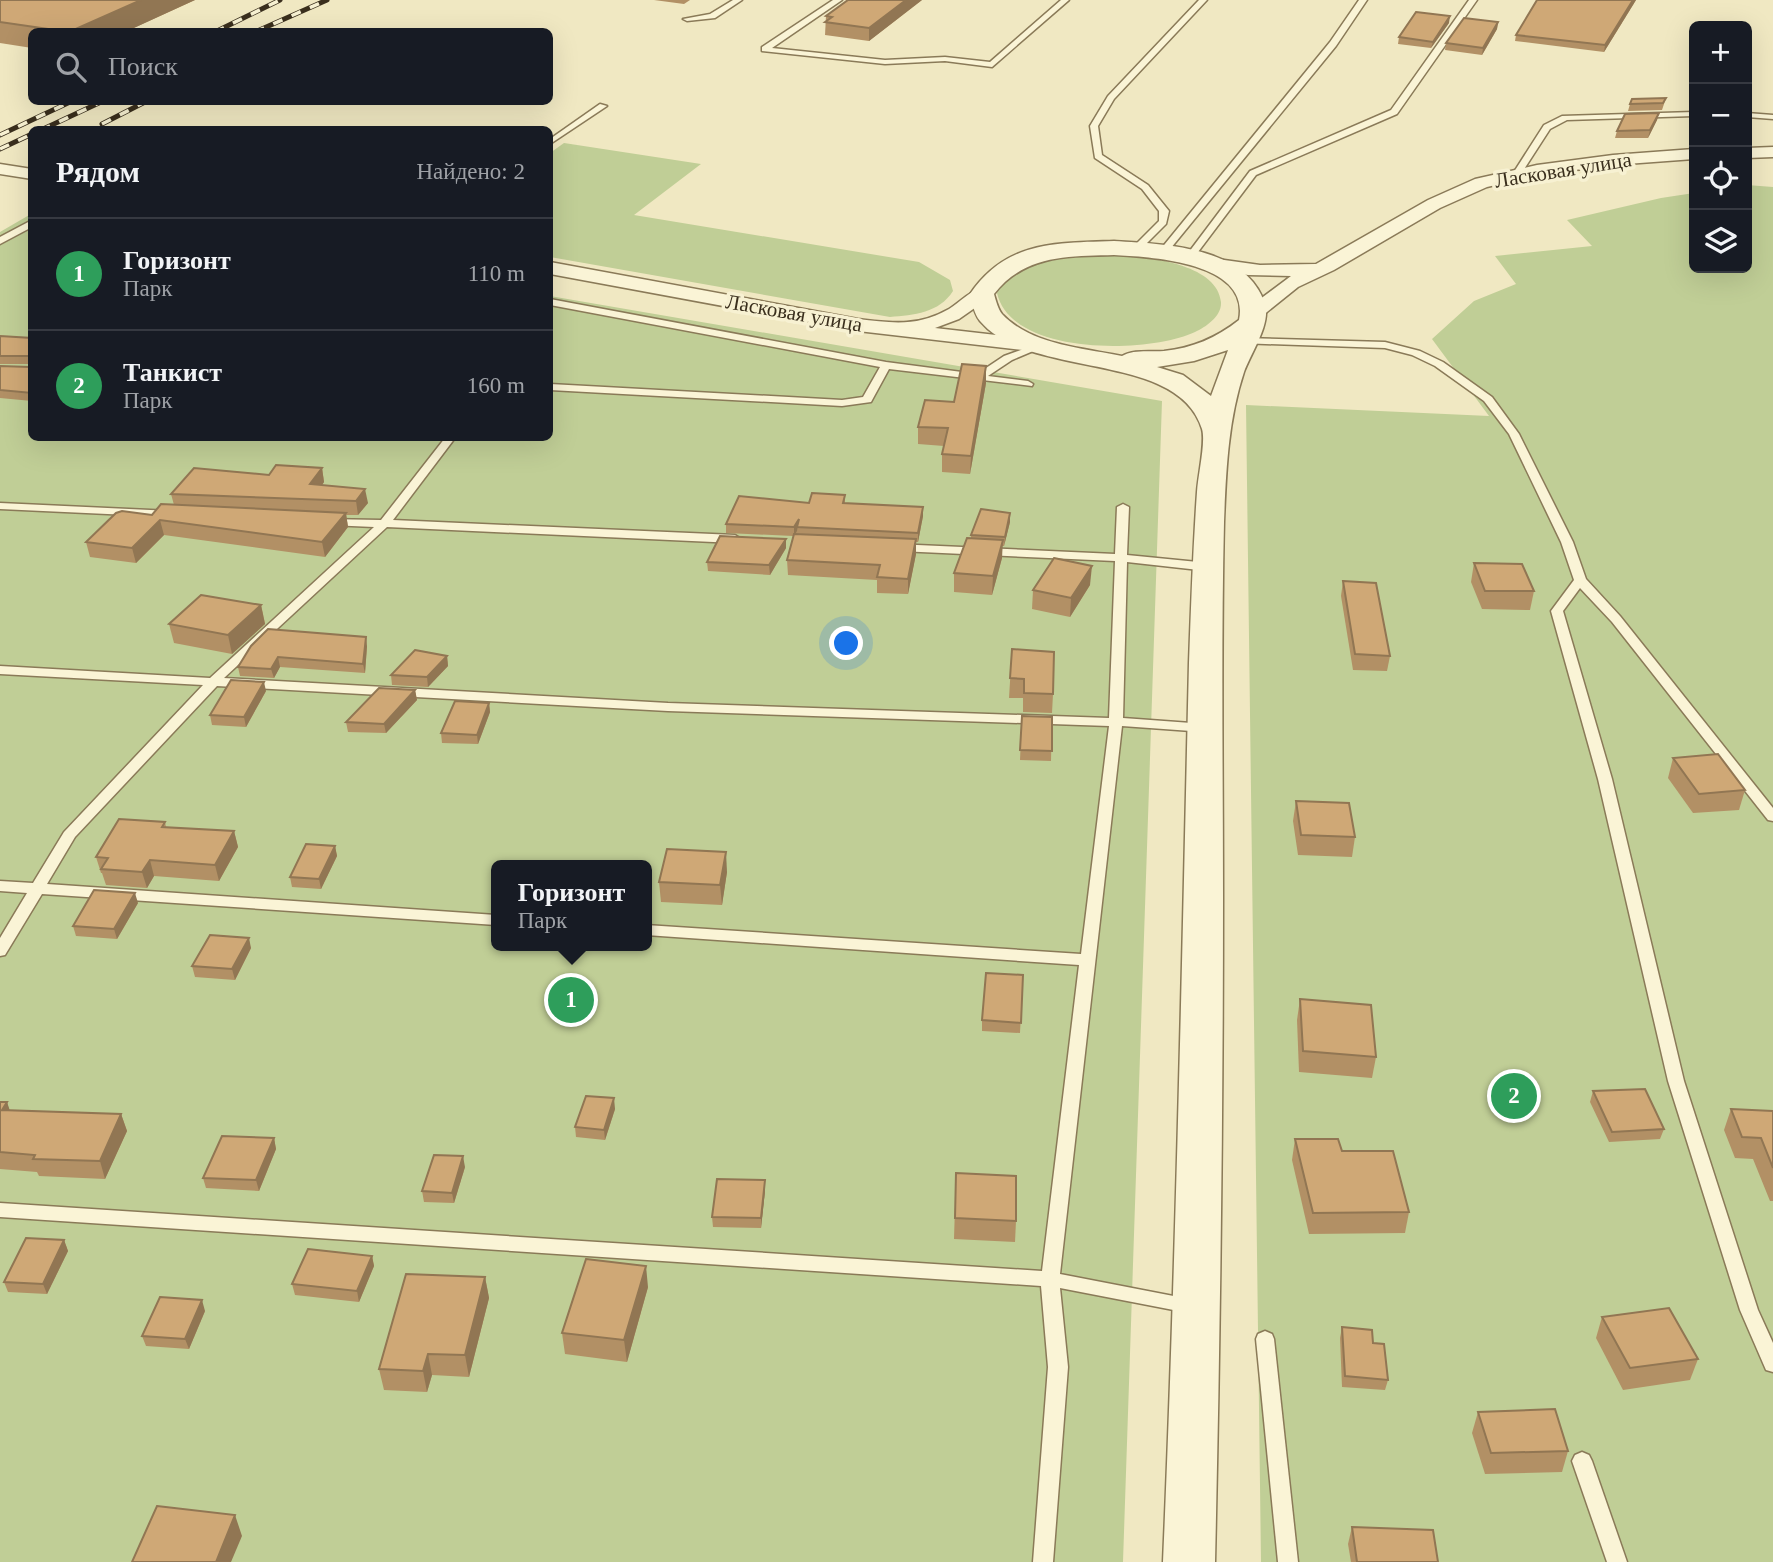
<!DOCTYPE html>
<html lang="ru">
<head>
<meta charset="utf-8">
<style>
	:root { --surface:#171b24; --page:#242831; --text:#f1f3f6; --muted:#9ea1a6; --line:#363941; --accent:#cb9e98 }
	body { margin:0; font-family:Georgia,serif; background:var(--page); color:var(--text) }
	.controls { position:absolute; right:21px; top:21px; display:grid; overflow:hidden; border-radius:10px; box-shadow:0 7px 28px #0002 }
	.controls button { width:63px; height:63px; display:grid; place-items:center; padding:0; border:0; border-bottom:2px solid var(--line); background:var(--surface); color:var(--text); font:35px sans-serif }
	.you { position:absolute; left:847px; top:644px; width:24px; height:24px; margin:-18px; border:5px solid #fff; border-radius:50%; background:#1a73e8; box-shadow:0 0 0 10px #1a73e833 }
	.badge { display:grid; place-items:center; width:46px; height:46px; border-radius:50%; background:var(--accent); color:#fff; font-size:23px; font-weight:700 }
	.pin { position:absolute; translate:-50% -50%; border:4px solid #fff; box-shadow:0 2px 7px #0006 }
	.popup { position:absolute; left:491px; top:860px; width:161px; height:91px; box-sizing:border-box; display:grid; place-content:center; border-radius:10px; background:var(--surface); filter:drop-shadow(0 2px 5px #0005); font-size:23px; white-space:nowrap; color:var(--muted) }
	.popup b { font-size:26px; color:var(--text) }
	.popup::after { content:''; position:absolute; left:50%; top:100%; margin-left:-14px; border:14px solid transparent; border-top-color:var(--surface) }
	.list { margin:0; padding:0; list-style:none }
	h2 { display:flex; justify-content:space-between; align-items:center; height:91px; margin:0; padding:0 28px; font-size:30px }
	h2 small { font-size:23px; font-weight:400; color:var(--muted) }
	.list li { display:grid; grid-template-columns:46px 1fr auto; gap:21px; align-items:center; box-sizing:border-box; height:112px; padding:0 28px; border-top:2px solid var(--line) }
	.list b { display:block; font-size:26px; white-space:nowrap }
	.list p { margin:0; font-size:23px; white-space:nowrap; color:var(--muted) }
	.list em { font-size:23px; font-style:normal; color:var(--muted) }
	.icon { flex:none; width:38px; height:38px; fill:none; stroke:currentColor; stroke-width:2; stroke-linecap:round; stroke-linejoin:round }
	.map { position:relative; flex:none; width:1773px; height:1562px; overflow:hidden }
	.search { position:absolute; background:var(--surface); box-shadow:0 7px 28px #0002; left:28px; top:28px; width:525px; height:77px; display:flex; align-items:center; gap:18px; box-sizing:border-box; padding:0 24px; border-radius:10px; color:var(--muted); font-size:26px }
	.panel { position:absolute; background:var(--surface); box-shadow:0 7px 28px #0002; left:28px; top:126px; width:525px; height:315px; border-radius:10px }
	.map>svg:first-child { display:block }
	.green { fill:#c0ce96; fill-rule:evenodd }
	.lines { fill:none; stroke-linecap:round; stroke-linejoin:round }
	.service-casing { stroke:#8a7a58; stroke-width:3 }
	.minor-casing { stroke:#8a7a58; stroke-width:3 }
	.tertiary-casing { stroke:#8a7a58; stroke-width:3 }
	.service { fill:#faf4d6; fill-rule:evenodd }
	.minor { fill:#faf4d6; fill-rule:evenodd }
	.tertiary { fill:#faf4d6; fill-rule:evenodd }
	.rail-casing { stroke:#3a2f1d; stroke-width:5 }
	.rail { stroke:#f7f1d2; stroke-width:3.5; stroke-dasharray:10; stroke-linecap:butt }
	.wall { fill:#b29065 }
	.shaded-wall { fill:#917653 }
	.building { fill:#cfa876; stroke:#917653; stroke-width:2 }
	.labels { text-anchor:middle; stroke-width:7; stroke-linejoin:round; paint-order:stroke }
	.far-street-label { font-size:21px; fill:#3a2f1d; stroke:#f7f1d2 }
</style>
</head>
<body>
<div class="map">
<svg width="1773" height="1562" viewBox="0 0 1773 1562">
	<rect width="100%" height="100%" fill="#f0e8c2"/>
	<g class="green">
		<path d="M564 143 701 164 634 215 919 262 950 280 953 291C939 313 914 315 890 317L550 257V153Z"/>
		<polygon points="1747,185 1773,187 1773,1562 1261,1562 1246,405 1489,416 1432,339 1474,301 1516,284 1495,256 1592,246 1567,220 1661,198 1694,193 1694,268 1747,268"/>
		<path d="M31 214 32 438H550V296L1162 401 1123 1562H0V232ZM496 865H646V946H496Z"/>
		<path d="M1094 252C1125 255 1217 258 1221 302 1222 316 1206 327 1195 332 1148 354 1011 356 997 293 1009 257 1063 257 1094 252Z"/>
	</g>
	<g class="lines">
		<g class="service-casing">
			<g id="service">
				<polygon points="733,0 742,0 715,18 687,21 683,19 710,14"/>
				<polygon points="833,0 842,0 772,48 885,60 945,57 990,62 1061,0 1069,0 992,67 945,61 885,64 762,51 762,47"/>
				<polygon points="1199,0 1207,0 1114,99 1098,126 1102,155 1148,185 1169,211 1166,224 1140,250 1134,250 1134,246 1159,221 1159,211 1142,189 1095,158 1090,126 1108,96"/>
				<polygon points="1359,0 1367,0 1336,46 1166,254 1160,254 1160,250 1330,42"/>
				<polygon points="1469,0 1477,0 1397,114 1256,175 1192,260 1186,260 1186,256 1250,171 1391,110"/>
				<polygon points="600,104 607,106 550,144 550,139"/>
				<polygon points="1694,112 1694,116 1567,120 1550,129 1519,177 1512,175 1544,125 1562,116"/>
				<polygon points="1747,113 1773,115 1773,119 1747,117"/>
				<polygon points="32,220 32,227 0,244 0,237"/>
				<polygon points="550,299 886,362 977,374 1004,356 1040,343 1045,346 1012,360 988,376 1028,381 1033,384 1032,386 889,369 871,402 842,406 550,390 550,384 842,400 863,397 880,367 550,305"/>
				<polygon points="1243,338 1385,342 1420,351 1443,362 1492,397 1519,434 1573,542 1586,579 1620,616 1773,808 1773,821 1768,820 1612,622 1580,588 1563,611 1612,779 1684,1081 1758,1310 1773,1343 1773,1372 1766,1370 1740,1310 1668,1081 1598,779 1551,611 1574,580 1561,542 1509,434 1484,401 1435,366 1412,355 1385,348 1239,343 1238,341"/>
				<polygon points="445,438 455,438 393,520 735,535 741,539 735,543 387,527 224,678 668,703 1109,718 1115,561 899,551 895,550 895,544 1115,554 1117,507 1123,504 1129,507 1127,555 1208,563 1214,567 1208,571 1127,562 1123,718 1205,724 1212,728 1205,732 1122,726 1060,1274 1189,1299 1196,1301 1198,1306 1196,1311 1189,1313 1060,1288 1068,1367 1053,1562 1033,1562 1048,1367 1041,1286 0,1217 0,1203 1042,1271 1079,965 646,935 646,925 1081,954 1109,726 668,711 217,686 75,837 47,884 496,915 496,925 42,894 5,955 0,956 0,938 27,893 0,891 0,881 33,883 64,832 203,685 0,674 0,666 210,678 374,527 329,525 323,521 325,519 381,520"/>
				<polygon points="0,503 172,511 178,514 172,517 0,509"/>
				<polygon points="1265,1331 1272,1334 1274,1339 1298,1562 1278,1562 1256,1339 1258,1334"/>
				<polygon points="1582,1452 1589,1455 1592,1461 1627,1562 1607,1562 1572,1461 1575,1455"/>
			</g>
		</g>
		<g class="minor-casing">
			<g id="minor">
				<polygon points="1773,147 1773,157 1747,158 1747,148"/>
				<polygon points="1694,149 1694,159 1613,165 1537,175 1487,187 1440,208 1334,270 1298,287 1262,316 1248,316 1245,312 1248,308 1291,276 1248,275 1203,268 1201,264 1210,258 1260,265 1316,264 1428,200 1475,179 1537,165 1613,155"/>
				<polygon points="0,164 32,169 32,179 0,174"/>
				<path d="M550 262 858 319C893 323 917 327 949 309 960 302 970 291 982 288L992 294 989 298 959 319 935 328 1040 340 1047 342 1050 346 1047 350 1040 352 858 331 550 274Z"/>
			</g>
		</g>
		<g class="tertiary-casing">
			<path id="tertiary" d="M1114 241C1164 244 1246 246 1265 304 1271 324 1251 353 1244 372 1228 420 1226 472 1224 522 1221 647 1223 772 1223 897 1223 1119 1220 1341 1215 1562H1163C1176 1262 1182 963 1189 663 1191 606 1193 549 1197 492 1198 475 1206 442 1202 429 1178 350 1029 380 980 321 974 314 972 302 970 294 1006 241 1055 243 1114 241ZM1114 255C1151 257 1251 262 1239 320 1216 338 1193 348 1164 351 1150 352 1133 349 1122 356 1083 348 1031 345 1002 314 998 309 996 301 994 294 1024 255 1069 256 1114 255ZM1228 350 1211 396 1183 375 1157 367 1194 361Z"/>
		</g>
		<use href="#service" class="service"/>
		<use href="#minor" class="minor"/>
		<use href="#tertiary" class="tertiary"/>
		<g class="rail-casing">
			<g id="rail">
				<polyline points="215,32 280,0"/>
				<polyline points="255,32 327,0"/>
				<polyline points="102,124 145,102"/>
				<polyline points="41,130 101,102"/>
				<polyline points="0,135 70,102"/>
				<polyline points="0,149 32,134"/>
			</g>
		</g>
		<use href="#rail" class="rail"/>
	</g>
	<g class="wall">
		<polygon points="0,0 195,0 125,32 32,32 32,48 0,43"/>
		<polygon points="654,0 690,0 684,4"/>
		<polygon points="922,0 869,41 825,35 826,16"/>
		<polygon points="1537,0 1636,0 1604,52 1515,41 1516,35"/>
		<polygon points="1498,22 1497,29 1482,55 1445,50 1446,43"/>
		<polygon points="1449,23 1431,48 1398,44 1399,37"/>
		<polygon points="1666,98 1662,110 1628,111 1630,104"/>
		<polygon points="1659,113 1657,120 1648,138 1615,138 1617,131"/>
		<polygon points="0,336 32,338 32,364 0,364"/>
		<polygon points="32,365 32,401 0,398 0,366 30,367"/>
		<polygon points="986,366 986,383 970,474 942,472 942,454 944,446 918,444 918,427 954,402"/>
		<polygon points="322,468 324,482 322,485 368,503 358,515 346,515 348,527 325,557 164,535 136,563 90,557 86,542 174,505 171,494 269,475"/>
		<polygon points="845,495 845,503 923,516 918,542 916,542 916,554 908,594 877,593 877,580 788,575 787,560 793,536 726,533 726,524"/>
		<polygon points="1010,522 1004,546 1002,546 1002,558 992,595 954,592 954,573 971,539 971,535"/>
		<polygon points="786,548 770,575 708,571 707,562"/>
		<polygon points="1474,563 1534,591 1530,610 1482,609 1471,582"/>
		<polygon points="1343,581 1390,656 1387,671 1353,670 1341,596"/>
		<polygon points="1090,585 1070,617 1032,609 1033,590"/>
		<polygon points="261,605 265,624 232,654 174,643 169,624"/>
		<polygon points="251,646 367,646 365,673 280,667 274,678 240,676 238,667"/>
		<polygon points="1012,649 1053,694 1052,713 1023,712 1023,698 1009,698"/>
		<polygon points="447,656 448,666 428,687 392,685 391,675"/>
		<polygon points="415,690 417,700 386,733 348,732 346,722"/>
		<polygon points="266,691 246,727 212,725 210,715"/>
		<polygon points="489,703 490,712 478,744 442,743 441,733"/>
		<polygon points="1022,716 1052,717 1051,761 1020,760"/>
		<polygon points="1673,758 1745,790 1739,810 1693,813 1668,778"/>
		<polygon points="1296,801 1355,837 1352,857 1298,855 1293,821"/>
		<polygon points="165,822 166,827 234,831 238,847 219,881 154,876 147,888 106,885 102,873 101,873 96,857"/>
		<polygon points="335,846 337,856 321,889 292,887 290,877"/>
		<polygon points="727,872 722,905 661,902 659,882"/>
		<polygon points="138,903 117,939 76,936 73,926"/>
		<polygon points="251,948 235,980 195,977 192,966"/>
		<polygon points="1023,975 1020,1033 982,1031 982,1020"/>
		<polygon points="1300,999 1376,1057 1372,1078 1299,1072 1297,1020"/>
		<polygon points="1593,1091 1664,1129 1660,1139 1609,1142 1590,1102"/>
		<polygon points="0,1102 7,1102 9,1110 121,1114 127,1131 105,1179 39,1176 37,1172 0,1169"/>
		<polygon points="615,1109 605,1140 576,1137 575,1127"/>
		<polygon points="1731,1109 1773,1111 1773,1201 1770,1201 1753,1159 1735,1158 1724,1130"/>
		<polygon points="274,1138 276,1149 259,1191 206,1188 203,1178"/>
		<polygon points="1295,1139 1342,1151 1409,1212 1405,1233 1309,1234 1292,1160"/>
		<polygon points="465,1167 454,1203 424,1202 422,1191"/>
		<polygon points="956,1173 1016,1221 1015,1242 954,1239"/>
		<polygon points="765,1180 765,1191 761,1228 713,1227 712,1217"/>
		<polygon points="64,1240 68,1251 47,1294 8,1292 4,1282"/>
		<polygon points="372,1256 374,1266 359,1302 295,1295 292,1284"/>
		<polygon points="485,1277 489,1298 469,1377 432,1375 427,1392 384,1390 379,1369"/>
		<polygon points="648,1287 627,1362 565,1354 562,1333"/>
		<polygon points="205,1311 189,1349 146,1346 142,1336"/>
		<polygon points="1602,1317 1698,1359 1690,1380 1623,1390 1596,1338"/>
		<polygon points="1342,1327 1388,1380 1385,1390 1342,1387 1340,1338"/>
		<polygon points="1478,1412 1568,1451 1562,1472 1485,1474 1472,1433"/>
		<polygon points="1352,1527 1438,1562 1351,1562 1348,1544"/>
	</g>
	<g class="shaded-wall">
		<polygon points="141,0 195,0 125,32 69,32"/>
		<polygon points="906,0 922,0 869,41 869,28"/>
		<polygon points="1633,0 1636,0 1604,52 1605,45"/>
		<polygon points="1450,16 1449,23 1431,48 1433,42"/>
		<polygon points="1498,22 1497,29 1482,55 1483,48"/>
		<polygon points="1659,113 1657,120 1648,138 1650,130"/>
		<polygon points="986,366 986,383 970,474 971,456"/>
		<polygon points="322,468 324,482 313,498 310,484"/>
		<polygon points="365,489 368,503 358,515 356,501"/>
		<polygon points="923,507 923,516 918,542 918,533"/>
		<polygon points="346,513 348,527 325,557 322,542"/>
		<polygon points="1010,513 1010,522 1004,546 1005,537"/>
		<polygon points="799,519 797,531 794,536 794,527"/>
		<polygon points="160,520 164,535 136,563 132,548"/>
		<polygon points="786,539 786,548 770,575 769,565"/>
		<polygon points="916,539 916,554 908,594 908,579"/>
		<polygon points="1003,540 1002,558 992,595 993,576"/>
		<polygon points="1092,566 1090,585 1070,617 1071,598"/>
		<polygon points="261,605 265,624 232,654 228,635"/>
		<polygon points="366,637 367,646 365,673 363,664"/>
		<polygon points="447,656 448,666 428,687 427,677"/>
		<polygon points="278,657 280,667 274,678 271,669"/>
		<polygon points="264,682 266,691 246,727 244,717"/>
		<polygon points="415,690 417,700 386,733 384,724"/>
		<polygon points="489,703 490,712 478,744 477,735"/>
		<polygon points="234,831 238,847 219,881 215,865"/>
		<polygon points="335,846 337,856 321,889 319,879"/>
		<polygon points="726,852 727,872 722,905 720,885"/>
		<polygon points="150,860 154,876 147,888 142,872"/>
		<polygon points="135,893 138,903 117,939 114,929"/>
		<polygon points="249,938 251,948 235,980 232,969"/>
		<polygon points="614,1098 615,1109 605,1140 604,1130"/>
		<polygon points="7,1102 13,1120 2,1110"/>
		<polygon points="121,1114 127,1131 105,1179 100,1161"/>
		<polygon points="274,1138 276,1149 259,1191 256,1180"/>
		<polygon points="463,1156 465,1167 454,1203 452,1193"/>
		<polygon points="765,1180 765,1191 761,1228 761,1218"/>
		<polygon points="64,1240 68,1251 47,1294 43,1284"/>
		<polygon points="372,1256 374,1266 359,1302 357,1291"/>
		<polygon points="646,1266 648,1287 627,1362 624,1340"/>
		<polygon points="485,1277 489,1298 469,1377 465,1355"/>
		<polygon points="202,1300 205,1311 189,1349 185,1339"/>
		<polygon points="428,1354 432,1375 427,1392 423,1371"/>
		<polygon points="235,1515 242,1536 231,1562 216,1562"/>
	</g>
	<g class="building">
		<polygon points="0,0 141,0 69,32 0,22"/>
		<polygon points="848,0 906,0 869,28 825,22 832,17 826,16"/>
		<polygon points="1537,0 1633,0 1605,45 1516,35"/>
		<polygon points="1416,12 1450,16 1433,42 1399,37"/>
		<polygon points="1464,18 1498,22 1483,48 1446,43"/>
		<polygon points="1666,98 1663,103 1630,104 1632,99"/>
		<polygon points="1659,113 1650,130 1617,131 1625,114"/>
		<polygon points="0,336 32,338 32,362 30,356 0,356"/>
		<polygon points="962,364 986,366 971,456 942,454 948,428 918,427 925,400 954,402"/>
		<polygon points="32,365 32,393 0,390 0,366 30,367"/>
		<polygon points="276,465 322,468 310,484 365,489 356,501 171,494 194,468 269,475"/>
		<polygon points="812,493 845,495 843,503 923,507 918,533 797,527 799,519 794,527 726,524 739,496 809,503"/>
		<polygon points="161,504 346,513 322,542 160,520 132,548 86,542 116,513 122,511 152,515"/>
		<polygon points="981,509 1010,513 1005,537 971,535"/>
		<polygon points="794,534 916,539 908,579 877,577 880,565 787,560"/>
		<polygon points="720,536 786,539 769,565 707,562"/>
		<polygon points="967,538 1003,540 993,576 954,573"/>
		<polygon points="1054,558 1092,566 1071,598 1033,590"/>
		<polygon points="1474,563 1522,564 1534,591 1485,591"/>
		<polygon points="1343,581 1376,583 1390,656 1355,654"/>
		<polygon points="201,595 261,605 228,635 169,624"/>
		<polygon points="268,629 366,637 363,664 278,657 271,669 238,667 251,646"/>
		<polygon points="1012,649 1054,652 1053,694 1024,693 1024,679 1010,678"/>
		<polygon points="415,650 447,656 427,677 391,675"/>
		<polygon points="231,680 264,682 244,717 210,715"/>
		<polygon points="379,688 415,690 384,724 346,722"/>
		<polygon points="455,701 489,703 477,735 441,733"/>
		<polygon points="1022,716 1052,717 1052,751 1020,750"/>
		<polygon points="1718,754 1745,790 1699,794 1673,758"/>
		<polygon points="1296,801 1349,803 1355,837 1301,835"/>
		<polygon points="119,819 165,822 162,827 234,831 215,865 150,860 142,872 101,869 108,858 96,857"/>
		<polygon points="306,844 335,846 319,879 290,877"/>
		<polygon points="667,849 726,852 720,885 659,882"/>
		<polygon points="94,890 135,893 114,929 73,926"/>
		<polygon points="210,935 249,938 232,969 192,966"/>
		<polygon points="986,973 1023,975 1021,1023 982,1020"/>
		<polygon points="1300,999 1371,1005 1376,1057 1303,1051"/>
		<polygon points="1645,1089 1664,1129 1612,1132 1593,1091"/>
		<polygon points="586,1096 614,1098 604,1130 575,1127"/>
		<polygon points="0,1102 7,1102 2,1110 121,1114 100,1161 33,1159 35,1155 0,1152"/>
		<polygon points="1731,1109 1773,1111 1773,1168 1761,1138 1742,1137"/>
		<polygon points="222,1136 274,1138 256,1180 203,1178"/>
		<polygon points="1295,1139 1338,1139 1342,1151 1393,1151 1409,1212 1313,1213"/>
		<polygon points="434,1155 463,1156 452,1193 422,1191"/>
		<polygon points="956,1173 1016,1176 1016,1221 955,1218"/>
		<polygon points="717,1179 765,1180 761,1218 712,1217"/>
		<polygon points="26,1238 64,1240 43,1284 4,1282"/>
		<polygon points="308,1249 372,1256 357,1291 292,1284"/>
		<polygon points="586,1259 646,1266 624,1340 562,1333"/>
		<polygon points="406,1274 485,1277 465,1355 428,1354 423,1371 379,1369"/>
		<polygon points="160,1297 202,1300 185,1339 142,1336"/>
		<polygon points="1669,1308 1698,1359 1630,1368 1602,1317"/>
		<polygon points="1342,1327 1372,1330 1373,1343 1384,1344 1388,1380 1345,1376"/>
		<polygon points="1555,1409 1568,1451 1491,1453 1478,1412"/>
		<polygon points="157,1506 235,1515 216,1562 132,1562"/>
		<polygon points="1352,1527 1433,1530 1438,1562 1357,1562"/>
	</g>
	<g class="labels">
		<g class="far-street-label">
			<text transform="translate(1563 170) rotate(-9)" y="7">Ласковая улица</text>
			<text transform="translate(794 313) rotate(10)" y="7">Ласковая улица</text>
		</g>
	</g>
</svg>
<div class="controls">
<button>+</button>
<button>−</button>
<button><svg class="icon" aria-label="locate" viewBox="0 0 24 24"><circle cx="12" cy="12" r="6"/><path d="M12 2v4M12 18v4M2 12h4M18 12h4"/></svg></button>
<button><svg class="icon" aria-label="layers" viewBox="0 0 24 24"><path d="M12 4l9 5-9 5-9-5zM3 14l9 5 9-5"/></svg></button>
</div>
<div class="you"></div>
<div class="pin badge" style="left:571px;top:1000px;background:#2e9e5b">1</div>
<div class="popup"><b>Горизонт</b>Парк</div>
<div class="pin badge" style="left:1514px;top:1096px;background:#2e9e5b">2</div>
<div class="search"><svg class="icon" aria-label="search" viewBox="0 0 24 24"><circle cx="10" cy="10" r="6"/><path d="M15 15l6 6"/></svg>Поиск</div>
<section class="panel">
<h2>Рядом<small>Найдено: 2</small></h2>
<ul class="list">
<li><span class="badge" style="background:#2e9e5b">1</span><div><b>Горизонт</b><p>Парк</p></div><em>110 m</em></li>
<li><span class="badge" style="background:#2e9e5b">2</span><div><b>Танкист</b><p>Парк</p></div><em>160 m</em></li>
</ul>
</section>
</div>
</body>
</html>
